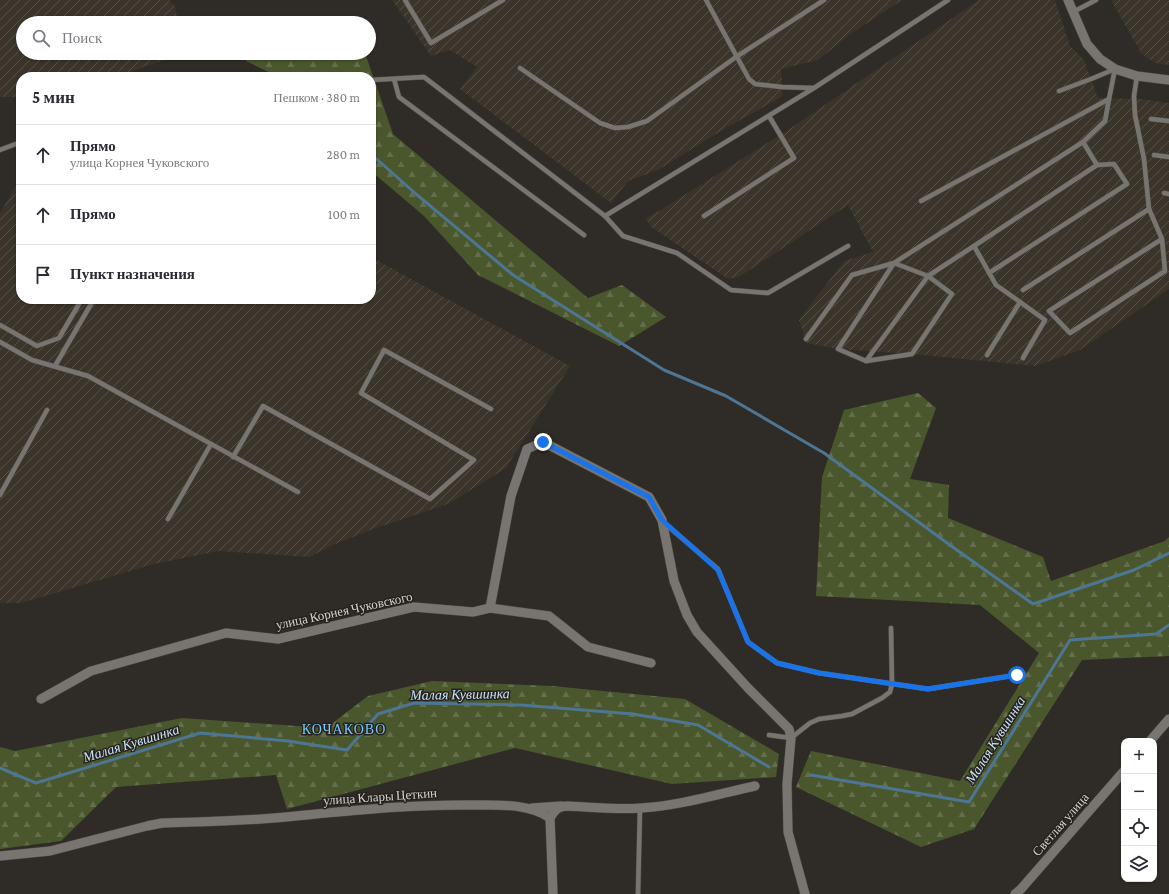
<!DOCTYPE html>
<html lang="ru">
<head>
<meta charset="utf-8">
<style>
	:root { --surface:#fff; --page:#f7f7f7; --text:#2b2b33; --muted:#7c7c81; --line:#e1e1e2 }
	body { margin:0; font-family:"Crimson Pro",serif; background:var(--page); color:var(--text) }
	.controls { position:absolute; right:12px; bottom:12px; display:grid; overflow:hidden; border-radius:8px; box-shadow:0 1px 3px #0004 }
	.controls button { width:36px; height:36px; display:grid; place-items:center; padding:0; border:0; border-bottom:1px solid var(--line); background:var(--surface); color:var(--text); font:20px sans-serif }
	.stop { position:absolute; width:12px; height:12px; margin:-9px; border:3px solid #1a73e8; border-radius:50%; background:#fff }
	.stop.end { background:#1a73e8; border-color:#fff; box-shadow:0 1px 4px #0008 }
	.list { margin:0; padding:0; list-style:none }
	h2 { display:flex; justify-content:space-between; align-items:center; height:52px; margin:0; padding:0 16px; font-size:17px }
	h2 small { font-size:13px; font-weight:400; color:var(--muted) }
	.list li { display:grid; grid-template-columns:26px 1fr auto; gap:12px; align-items:center; box-sizing:border-box; height:60px; padding:0 16px; border-top:1px solid var(--line) }
	.list b { display:block; font-size:15px; white-space:nowrap }
	.list p { margin:0; font-size:13px; white-space:nowrap; color:var(--muted) }
	.list em { font-size:13px; font-style:normal; color:var(--muted) }
	.icon { flex:none; width:22px; height:22px; fill:none; stroke:currentColor; stroke-width:2; stroke-linecap:round; stroke-linejoin:round }
	.map { position:relative; flex:none; width:1169px; height:894px; overflow:hidden }
	.search { position:absolute; background:var(--surface); box-shadow:0 1px 3px #0004; left:16px; top:16px; width:360px; height:44px; display:flex; align-items:center; gap:10px; box-sizing:border-box; padding:0 14px; border-radius:22px; color:var(--muted); font-size:15px }
	.panel { position:absolute; background:var(--surface); box-shadow:0 1px 3px #0004; left:16px; top:72px; width:360px; height:232px; border-radius:16px }
	.map>svg:first-child { display:block }
	.industrial { fill:url(#industrial-furrows) }
	.forest { fill:url(#forest-firs) }
	.lines { fill:none; stroke-linecap:round; stroke-linejoin:round }
	.stream { stroke:#4d7694; stroke-width:3 }
	.service-casing { stroke:#4c4946; stroke-width:5.5 }
	.minor-casing { stroke:#4c4946; stroke-width:10 }
	.service { stroke:#787570; stroke-width:4.5 }
	.minor { stroke:#787570; stroke-width:9 }
	.route { stroke:#1a73e8; stroke-width:5 }
	.labels { text-anchor:middle; stroke-width:3; stroke-linejoin:round; paint-order:stroke }
	.street-label { font-size:13px; fill:#d5d3d0; stroke:#25221e }
	.water-label { font-size:14px; font-style:italic; fill:#cbe4f8; stroke:#25221e }
	.neighbourhood-label { font-size:14px; letter-spacing:1px; fill:#7bc9f6; stroke:#25221e }
</style>
</head>
<body>
<div class="map">
<svg width="1169" height="894" viewBox="0 0 1169 894">
	<defs>
		<pattern id="industrial-furrows" width="10" height="10" patternUnits="userSpaceOnUse"><rect width="10" height="10" fill="#3a342a"/><path d="M-1 1l2-2M0 10L10 0M9 11l2-2" fill="none" stroke="#565048"/></pattern>
		<pattern id="forest-firs" width="22" height="20" patternUnits="userSpaceOnUse"><rect width="22" height="20" fill="#4a572d"/><path d="M5 1l3.5 6h-7zM16 11l3.5 6h-7z" fill="#636e4a"/></pattern>
	</defs>
	<rect width="100%" height="100%" fill="#2f2c27"/>
	<g class="industrial">
		<polygon points="0,0 169,0 175,6 178,23 23,23 23,53 183,53 116,77 21,77 21,97 0,97"/>
		<polygon points="392,0 902,0 849,35 818,60 781,69 783,96 724,129 658,170 628,181 611,203 460,89 477,67 450,50 431,56"/>
		<polygon points="979,0 1055,0 1070,46 1084,60 1098,98 1140,99 1169,103 1169,289 1166,291 1080,350 1035,366 912,354 838,349 807,343 799,320 844,261 873,252 848,205 739,277 728,279 650,226 646,218 659,211 788,130"/>
		<polygon points="1111,0 1169,0 1169,65 1155,63 1141,53"/>
		<polygon points="21,177 21,299 371,299 371,257 570,366 506,468 448,504 373,529 333,545 309,557 218,551 154,564 21,603 0,603 0,213"/>
	</g>
	<g class="forest">
		<polygon points="251,53 365,53 393,134 588,298 622,285 666,317 619,346 478,275 424,216 371,171 371,77 279,77 246,61"/>
		<polygon points="918,393 936,408 910,479 949,485 948,518 1043,557 1051,581 1165,541 1169,537 1169,656 1082,660 974,829 921,847 796,787 811,751 960,781 1039,653 980,605 816,596 822,477 844,410"/>
		<polygon points="432,681 552,686 685,699 779,754 776,777 672,784 515,748 287,809 276,775 116,787 61,841 0,849 0,747 15,751 182,718 326,728 368,696"/>
	</g>
	<g class="lines">
		<g class="stream">
			<polyline points="371,154 416,194 513,275 664,370 726,396 824,453 954,548 1033,604 1134,570 1169,553"/>
			<polyline points="0,768 36,783 200,733 288,741 347,750 378,714 414,703 521,705 633,714 698,725 769,767"/>
			<polyline points="811,775 969,802 1070,640 1156,634 1169,625"/>
		</g>
		<g class="service-casing">
			<g id="service">
				<polyline points="405,0 431,43 503,0"/>
				<polyline points="706,0 749,79 755,84 782,87 813,88"/>
				<polyline points="1073,12 1096,0"/>
				<polyline points="520,68 600,123 615,128 628,127 647,121 736,57 824,0"/>
				<polyline points="1137,76 1134,96 1135,115 1144,159 1149,209 1162,239 1165,271 1070,333 1049,311 1162,239"/>
				<polyline points="394,79 399,97 584,235"/>
				<polyline points="371,80 424,77 605,216 623,236 677,253 731,290 768,293 848,246"/>
				<polyline points="1151,119 1169,121"/>
				<polyline points="0,150 21,142"/>
				<polyline points="1154,155 1169,157"/>
				<polyline points="1164,193 1169,194"/>
				<polyline points="921,201 1109,99 1115,69 1091,79 1059,91"/>
				<polyline points="605,216 814,88 948,0"/>
				<polyline points="704,216 794,158 769,116"/>
				<polyline points="989,273 1127,184 1114,164 1097,165 1083,142"/>
				<polyline points="1023,290 1149,209"/>
				<polyline points="1020,302 1045,320 1023,358"/>
				<polyline points="0,325 37,346 59,338 82,299"/>
				<polyline points="806,339 852,275 894,263 928,276 866,361 838,349 894,263 1083,142 1105,121 1109,99"/>
				<polyline points="0,342 32,360 88,376 298,492"/>
				<polyline points="987,355 1020,302 996,285 974,246 1097,165"/>
				<polyline points="866,361 912,354 952,294 928,276 974,246"/>
				<polyline points="55,366 94,299"/>
				<polyline points="233,457 263,406 430,499 474,460 361,393 384,350 491,409"/>
				<polyline points="0,495 47,410"/>
				<polyline points="168,519 211,444"/>
				<polyline points="663,522 718,569 748,642 777,663 819,673 928,689 1017,675"/>
				<polyline points="769,735 791,738 810,723 819,719 842,716 852,714 882,698 890,692 892,684 891,628"/>
				<polyline points="638,894 640,808"/>
			</g>
		</g>
		<g class="minor-casing">
			<g id="minor">
				<polyline points="1068,0 1087,44 1100,59 1115,69 1137,76 1169,80"/>
				<polyline points="490,608 511,496 527,449 543,442 649,497 662,520 674,581 687,615 697,632 748,688 789,729 791,738 787,784 788,832 805,894"/>
				<polyline points="41,699 91,671 226,633 278,639 414,607 473,612 490,608 549,616 588,647 651,663"/>
				<polyline points="1150,741 1169,719"/>
				<polyline points="532,808 561,806"/>
				<path d="M550 818C555 810 557 807 567 806 592 807 616 810 641 808 679 806 718 794 755 786"/>
				<polyline points="550,818 553,894"/>
				<path d="M0 856 50 851 147 826 162 823C199 822 237 821 274 818 340 812 407 804 473 805 498 805 528 803 550 818"/>
				<polyline points="1015,894 1021,889 1124,771"/>
			</g>
		</g>
		<use href="#service" class="service"/>
		<use href="#minor" class="minor"/>
	</g>
	<g class="lines">
		<polyline class="route" points="543,442 649,497 662,520 718,570 748,642 777,663 819,673 928,689 1017,675"/>
	</g>
	<g class="labels">
		<g class="street-label">
			<text transform="translate(344 610) rotate(-12)" y="5">улица Корнея Чуковского</text>
			<text transform="translate(380 796) rotate(-4)" y="5">улица Клары Цеткин</text>
			<text transform="translate(1060 824) rotate(-49)" y="5">Светлая улица</text>
		</g>
		<g class="water-label">
			<text transform="translate(460 694) rotate(-1)" y="5">Малая Кувшинка</text>
			<text transform="translate(995 740) rotate(-58)" y="5">Малая Кувшинка</text>
			<text transform="translate(131 743) rotate(-17)" y="5">Малая Кувшинка</text>
		</g>
		<g class="neighbourhood-label">
			<text x="344" y="734">КОЧАКОВО</text>
		</g>
	</g>
</svg>
<div class="controls">
<button>+</button>
<button>−</button>
<button><svg class="icon" aria-label="locate" viewBox="0 0 24 24"><circle cx="12" cy="12" r="6"/><path d="M12 2v4M12 18v4M2 12h4M18 12h4"/></svg></button>
<button><svg class="icon" aria-label="layers" viewBox="0 0 24 24"><path d="M12 4l9 5-9 5-9-5zM3 14l9 5 9-5"/></svg></button>
</div>
<div class="stop" style="left:1017px;top:675px"></div>
<div class="stop end" style="left:543px;top:442px"></div>
<div class="search"><svg class="icon" aria-label="search" viewBox="0 0 24 24"><circle cx="10" cy="10" r="6"/><path d="M15 15l6 6"/></svg>Поиск</div>
<section class="panel">
<h2>5 мин<small>Пешком · 380 m</small></h2>
<ul class="list">
<li><svg class="icon" aria-label="ahead" viewBox="0 0 24 24"><path d="M12 20V5M6 11l6-6 6 6"/></svg><div><b>Прямо</b><p>улица Корнея Чуковского</p></div><em>280 m</em></li>
<li><svg class="icon" aria-label="ahead" viewBox="0 0 24 24"><path d="M12 20V5M6 11l6-6 6 6"/></svg><div><b>Прямо</b></div><em>100 m</em></li>
<li><svg class="icon" aria-label="arrive" viewBox="0 0 24 24"><path d="M6 21V4h12l-3 4 3 4H6"/></svg><div><b>Пункт назначения</b></div></li>
</ul>
</section>
</div>
</body>
</html>
